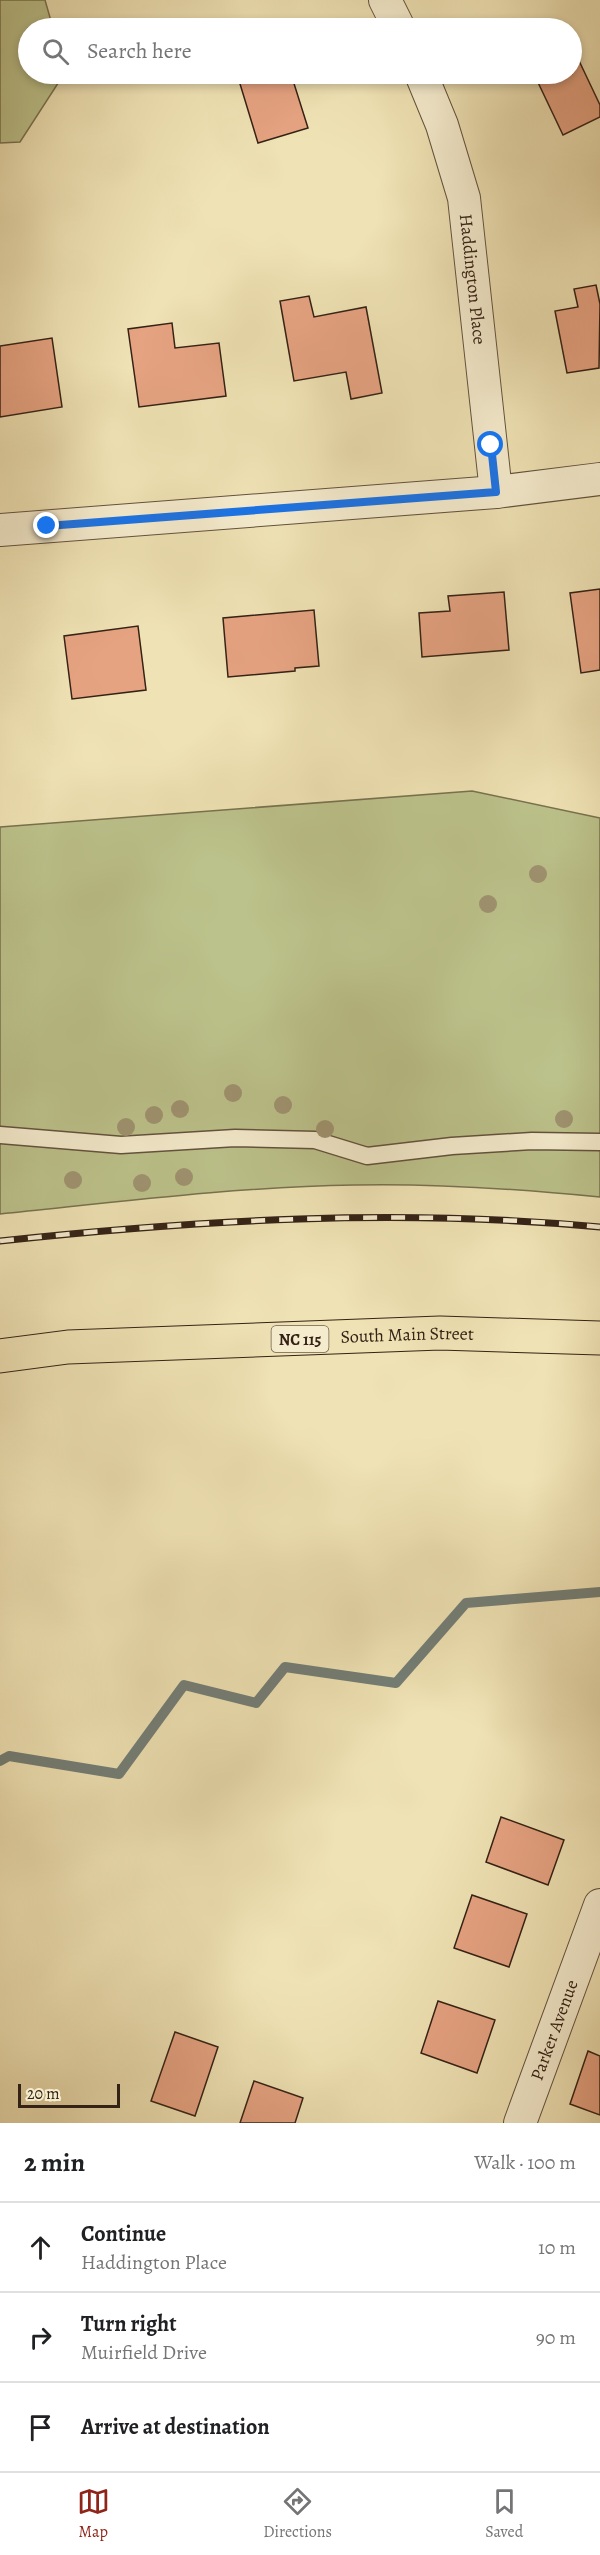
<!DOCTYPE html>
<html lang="en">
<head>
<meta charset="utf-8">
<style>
	:root { --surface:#fff; --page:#f2f2f2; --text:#202124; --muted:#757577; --line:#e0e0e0; --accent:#8f2418 }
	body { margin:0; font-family:Alegreya,serif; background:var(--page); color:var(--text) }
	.scale { position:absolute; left:18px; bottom:15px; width:102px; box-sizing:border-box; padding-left:6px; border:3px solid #342216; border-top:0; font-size:16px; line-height:21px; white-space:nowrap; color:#342216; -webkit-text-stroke:4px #f5ecce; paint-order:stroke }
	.stop { position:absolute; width:18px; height:18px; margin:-14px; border:4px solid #1a73e8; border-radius:50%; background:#fff }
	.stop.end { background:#1a73e8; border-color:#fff; box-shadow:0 2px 6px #0008 }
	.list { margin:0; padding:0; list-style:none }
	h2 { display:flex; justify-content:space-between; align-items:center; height:78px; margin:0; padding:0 24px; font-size:26px }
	h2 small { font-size:20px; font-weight:400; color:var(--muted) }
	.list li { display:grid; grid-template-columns:39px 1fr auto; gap:18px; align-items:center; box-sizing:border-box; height:90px; padding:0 24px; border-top:2px solid var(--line) }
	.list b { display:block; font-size:22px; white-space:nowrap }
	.list p { margin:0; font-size:20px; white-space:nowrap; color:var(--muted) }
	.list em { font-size:20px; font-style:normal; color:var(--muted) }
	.icon { flex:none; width:33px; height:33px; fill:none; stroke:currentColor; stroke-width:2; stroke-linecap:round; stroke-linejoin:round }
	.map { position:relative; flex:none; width:600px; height:2123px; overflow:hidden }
	.search { position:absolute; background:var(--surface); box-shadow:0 3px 9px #0003; left:18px; right:18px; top:18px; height:66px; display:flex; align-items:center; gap:15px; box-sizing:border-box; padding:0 21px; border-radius:33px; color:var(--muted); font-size:22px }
	.sheet { height:348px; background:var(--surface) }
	nav { display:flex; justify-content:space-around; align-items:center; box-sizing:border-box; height:84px; border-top:2px solid var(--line); background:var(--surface); font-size:16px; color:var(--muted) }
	nav a { display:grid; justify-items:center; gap:3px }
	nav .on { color:var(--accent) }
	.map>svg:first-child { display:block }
	.green { fill:#bcc28b; stroke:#787250; stroke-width:1.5 }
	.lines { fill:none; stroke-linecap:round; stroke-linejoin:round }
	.stream { stroke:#737e76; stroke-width:10 }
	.building { fill:#e6a382; stroke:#342216; stroke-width:1.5 }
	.lane-casing { stroke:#63523e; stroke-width:19 }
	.street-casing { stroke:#63523e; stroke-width:34 }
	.primary-casing { stroke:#342216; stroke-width:35 }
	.lane { stroke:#f5ecce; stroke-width:16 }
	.street { stroke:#f5ecce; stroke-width:32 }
	.primary { stroke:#efe2b4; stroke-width:33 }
	.rail-casing { stroke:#342216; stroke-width:7 }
	.rail { stroke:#f5ecce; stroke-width:4.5; stroke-dasharray:14; stroke-linecap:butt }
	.tree { fill:#9f9370 }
	.route { stroke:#1a73e8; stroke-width:8 }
	.labels { text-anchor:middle; stroke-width:5; stroke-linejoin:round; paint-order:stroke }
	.shield { fill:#f5ecce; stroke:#6e5f4d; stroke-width:1.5 }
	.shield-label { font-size:16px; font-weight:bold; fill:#342216 }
	.street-label { font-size:18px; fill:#342216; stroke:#f5ecce }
</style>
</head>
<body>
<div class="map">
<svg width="600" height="2123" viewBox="0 0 600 2123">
	<rect width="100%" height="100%" fill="#efe2b4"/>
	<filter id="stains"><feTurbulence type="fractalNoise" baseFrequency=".00333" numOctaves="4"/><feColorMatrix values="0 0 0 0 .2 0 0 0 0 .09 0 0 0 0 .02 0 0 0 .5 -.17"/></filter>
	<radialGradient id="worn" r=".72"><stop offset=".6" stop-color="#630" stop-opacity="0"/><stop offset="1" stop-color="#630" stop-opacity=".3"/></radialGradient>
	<g class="green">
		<polygon points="0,0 45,0 53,28 28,28 28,74 64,74 20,142 0,143"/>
		<path d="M472 791 600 818V1197C518 1189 436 1183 354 1185 236 1187 118 1202 0 1214V827Z"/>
	</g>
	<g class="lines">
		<polyline class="stream" points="0,1761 9,1756 119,1774 184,1685 256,1703 285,1667 396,1683 466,1603 600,1592"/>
	</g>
	<g class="building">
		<polygon points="572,46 600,105 600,117 563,135 534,74 572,74"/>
		<polygon points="237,74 291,74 308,128 258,143"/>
		<polygon points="596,285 600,304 599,368 567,373 555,311 578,307 574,289"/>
		<polygon points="309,296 314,317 366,307 382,393 351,399 346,372 294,381 280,301"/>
		<polygon points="172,323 175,348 219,343 226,396 139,407 128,329"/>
		<polygon points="52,338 62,407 0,417 0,346"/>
		<polygon points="600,589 600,670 581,673 570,593"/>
		<polygon points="504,592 509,650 422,657 419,613 450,611 448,596"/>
		<polygon points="314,610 319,666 295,668 295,671 228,677 223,618"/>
		<polygon points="138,626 146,690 72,699 64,636"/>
		<polygon points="501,1817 564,1840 548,1885 486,1862"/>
		<polygon points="472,1895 527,1914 509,1967 454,1948"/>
		<polygon points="438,2001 495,2020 477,2073 421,2053"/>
		<polygon points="175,2032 218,2047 195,2116 151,2101"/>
		<polygon points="588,2051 600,2056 600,2115 570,2104"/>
		<polygon points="254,2081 303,2098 295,2123 240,2123"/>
	</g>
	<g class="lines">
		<g class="lane-casing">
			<polyline id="lane" points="0,1135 121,1145 235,1138 315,1140 367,1156 452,1146 532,1141 600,1142"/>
		</g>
		<g class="street-casing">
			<g id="street">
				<polyline points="385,0 399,28"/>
				<path id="s1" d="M421 74 442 125 464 198 496 492"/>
				<polyline points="0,530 496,492 600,479"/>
				<path id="s2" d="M520 2123 600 1905"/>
			</g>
		</g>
		<g class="primary-casing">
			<g id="primary">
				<path id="s3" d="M0 1356 68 1347 440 1333 600 1338"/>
			</g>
		</g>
		<use href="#lane" class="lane"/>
		<use href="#street" class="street"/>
		<use href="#primary" class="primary"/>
		<g class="rail-casing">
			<path id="rail" d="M0 1241C199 1220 400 1208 600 1227"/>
		</g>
		<use href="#rail" class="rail"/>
	</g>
	<g class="tree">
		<circle cx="538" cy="874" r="9"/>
		<circle cx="488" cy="904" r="9"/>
		<circle cx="233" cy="1093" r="9"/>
		<circle cx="283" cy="1105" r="9"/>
		<circle cx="180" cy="1109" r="9"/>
		<circle cx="154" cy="1115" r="9"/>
		<circle cx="564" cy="1119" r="9"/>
		<circle cx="126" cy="1127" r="9"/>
		<circle cx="325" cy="1129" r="9"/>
		<circle cx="184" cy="1177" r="9"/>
		<circle cx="73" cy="1180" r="9"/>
		<circle cx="142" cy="1183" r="9"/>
	</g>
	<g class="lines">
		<polyline class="route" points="47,526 496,492 491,445"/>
	</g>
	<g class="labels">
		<rect class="shield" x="271.5" y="1326" width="57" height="26" rx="4.5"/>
		<g class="shield-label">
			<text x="300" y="1345">NC 115</text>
		</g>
		<g class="street-label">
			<text dy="6" stroke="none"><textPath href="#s1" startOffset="213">Haddington Place</textPath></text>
			<text dy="6" stroke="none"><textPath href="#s3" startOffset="408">South Main Street</textPath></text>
			<text dy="6" stroke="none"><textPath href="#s2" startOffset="99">Parker Avenue</textPath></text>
		</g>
	</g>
	<rect width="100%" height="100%" filter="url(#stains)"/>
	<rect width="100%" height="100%" fill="url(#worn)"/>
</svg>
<div class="scale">20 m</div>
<div class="stop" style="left:491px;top:445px"></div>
<div class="stop end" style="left:47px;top:526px"></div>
<div class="search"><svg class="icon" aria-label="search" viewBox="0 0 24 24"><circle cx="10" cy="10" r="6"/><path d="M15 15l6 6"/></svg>Search here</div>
</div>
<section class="sheet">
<h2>2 min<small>Walk · 100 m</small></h2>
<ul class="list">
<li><svg class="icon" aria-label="ahead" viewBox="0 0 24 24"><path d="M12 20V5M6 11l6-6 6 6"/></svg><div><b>Continue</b><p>Haddington Place</p></div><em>10 m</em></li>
<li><svg class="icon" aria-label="right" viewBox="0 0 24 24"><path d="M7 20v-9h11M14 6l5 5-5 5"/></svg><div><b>Turn right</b><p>Muirfield Drive</p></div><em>90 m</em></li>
<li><svg class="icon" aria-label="arrive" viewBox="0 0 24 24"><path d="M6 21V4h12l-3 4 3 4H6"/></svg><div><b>Arrive at destination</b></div></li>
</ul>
</section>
<nav>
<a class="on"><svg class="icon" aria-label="map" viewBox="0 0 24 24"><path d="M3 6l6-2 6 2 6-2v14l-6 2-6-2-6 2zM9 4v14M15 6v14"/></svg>Map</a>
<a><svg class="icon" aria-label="directions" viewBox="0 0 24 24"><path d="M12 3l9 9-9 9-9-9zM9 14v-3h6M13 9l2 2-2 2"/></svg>Directions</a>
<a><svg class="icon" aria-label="saved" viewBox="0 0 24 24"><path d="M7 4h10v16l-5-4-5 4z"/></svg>Saved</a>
</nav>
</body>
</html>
